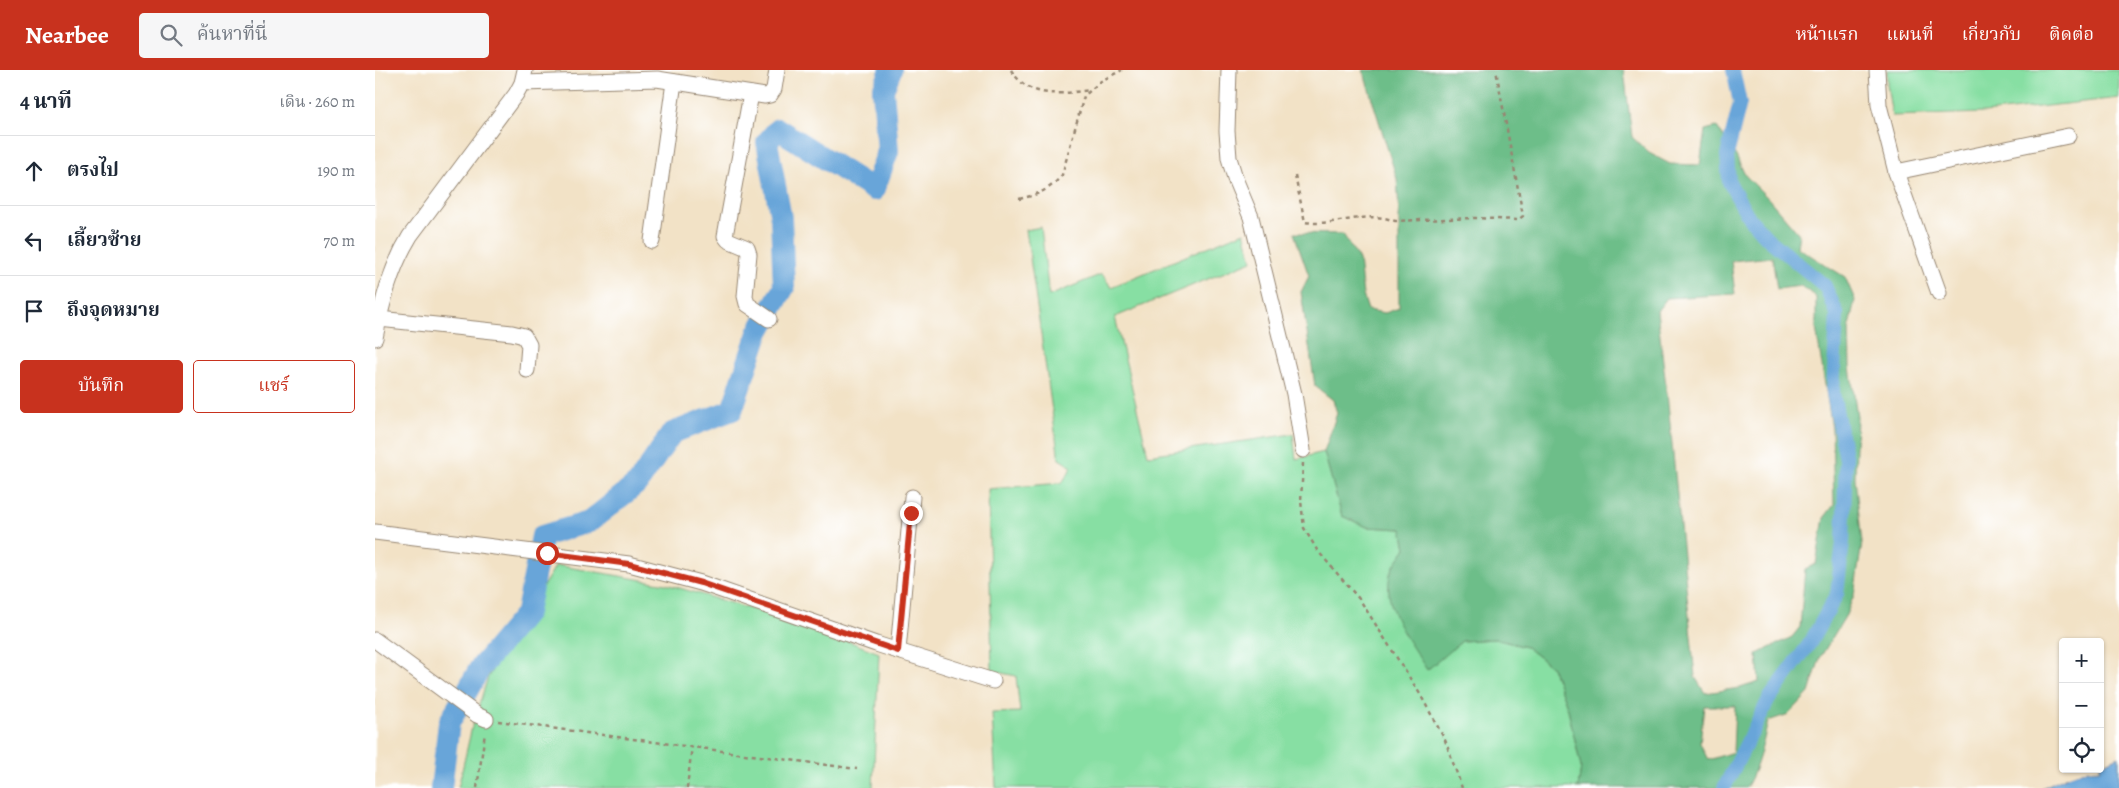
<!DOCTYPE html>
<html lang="th">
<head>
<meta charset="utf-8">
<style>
	:root { --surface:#fff; --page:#f6f6f7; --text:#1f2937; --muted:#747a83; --line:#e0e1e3; --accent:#c8321e }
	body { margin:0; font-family:Alegreya,"Noto Serif Thai",serif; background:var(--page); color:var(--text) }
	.controls { position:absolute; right:15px; bottom:15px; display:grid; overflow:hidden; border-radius:5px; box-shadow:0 1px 4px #0004 }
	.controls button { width:45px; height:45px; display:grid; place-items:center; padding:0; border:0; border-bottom:1px solid var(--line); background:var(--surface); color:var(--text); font:25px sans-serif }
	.stop { position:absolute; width:15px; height:15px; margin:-11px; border:4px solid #c8321e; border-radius:50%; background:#fff }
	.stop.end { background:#c8321e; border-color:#fff; box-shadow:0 1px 5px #0008 }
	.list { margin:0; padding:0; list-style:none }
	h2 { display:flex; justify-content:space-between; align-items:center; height:65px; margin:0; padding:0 20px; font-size:21px }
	h2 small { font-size:16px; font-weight:400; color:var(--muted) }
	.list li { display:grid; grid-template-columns:32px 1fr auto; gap:15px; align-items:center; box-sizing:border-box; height:70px; padding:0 20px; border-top:1px solid var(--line) }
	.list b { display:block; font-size:19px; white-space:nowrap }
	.list em { font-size:16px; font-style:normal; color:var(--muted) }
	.actions { display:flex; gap:10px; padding:15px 20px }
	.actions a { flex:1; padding:11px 0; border:1px solid var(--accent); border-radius:5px; text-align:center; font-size:18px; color:var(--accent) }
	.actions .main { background:var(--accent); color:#fff }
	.icon { flex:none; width:28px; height:28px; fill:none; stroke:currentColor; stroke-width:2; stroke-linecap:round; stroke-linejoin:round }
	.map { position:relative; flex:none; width:1744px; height:718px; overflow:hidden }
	header { display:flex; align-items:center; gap:30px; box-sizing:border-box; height:70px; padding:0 25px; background:var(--accent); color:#fff }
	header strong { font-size:24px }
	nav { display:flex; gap:28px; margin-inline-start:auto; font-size:18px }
	.search { width:350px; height:45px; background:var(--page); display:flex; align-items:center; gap:12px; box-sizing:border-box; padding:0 18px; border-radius:5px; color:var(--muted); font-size:19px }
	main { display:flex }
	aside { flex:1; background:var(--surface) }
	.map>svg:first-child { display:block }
	.green { fill:#87dfa3; stroke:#618460 }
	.forest { fill:#6dbe89; stroke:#547454; fill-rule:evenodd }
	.water { fill:#67a5d9; stroke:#51687c }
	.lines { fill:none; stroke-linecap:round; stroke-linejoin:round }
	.canal { stroke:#67a5d9; stroke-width:14 }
	.river { stroke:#67a5d9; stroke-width:22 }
	.minor-casing { stroke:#968672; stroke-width:17 }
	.path { stroke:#968672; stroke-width:2.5; stroke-dasharray:4 4; stroke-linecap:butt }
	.minor { stroke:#fff; stroke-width:15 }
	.route { stroke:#c8321e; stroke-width:6 }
</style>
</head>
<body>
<header>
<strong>Nearbee</strong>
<div class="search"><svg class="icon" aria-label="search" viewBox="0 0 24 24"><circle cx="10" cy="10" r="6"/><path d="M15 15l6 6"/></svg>ค้นหาที่นี่</div>
<nav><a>หน้าแรก</a><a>แผนที่</a><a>เกี่ยวกับ</a><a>ติดต่อ</a></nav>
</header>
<main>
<aside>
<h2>4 นาที<small>เดิน · 260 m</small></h2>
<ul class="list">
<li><svg class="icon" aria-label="ahead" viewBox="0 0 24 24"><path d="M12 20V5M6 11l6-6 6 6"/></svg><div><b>ตรงไป</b></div><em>190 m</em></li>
<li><svg class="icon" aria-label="left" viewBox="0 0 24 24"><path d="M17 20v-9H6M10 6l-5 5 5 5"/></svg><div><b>เลี้ยวซ้าย</b></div><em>70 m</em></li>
<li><svg class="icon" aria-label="arrive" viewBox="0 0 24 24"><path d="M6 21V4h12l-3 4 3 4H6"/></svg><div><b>ถึงจุดหมาย</b></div></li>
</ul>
<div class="actions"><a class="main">บันทึก</a><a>แชร์</a></div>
</aside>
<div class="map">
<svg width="1744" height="718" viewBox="0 0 1744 718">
	<rect width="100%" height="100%" fill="#fff"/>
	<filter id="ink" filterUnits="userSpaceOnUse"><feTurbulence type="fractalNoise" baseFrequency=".02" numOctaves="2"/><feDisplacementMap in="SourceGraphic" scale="10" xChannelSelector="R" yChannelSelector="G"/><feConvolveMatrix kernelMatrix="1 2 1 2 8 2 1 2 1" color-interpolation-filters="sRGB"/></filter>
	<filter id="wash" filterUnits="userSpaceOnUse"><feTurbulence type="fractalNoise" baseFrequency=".0096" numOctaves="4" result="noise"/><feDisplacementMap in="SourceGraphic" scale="20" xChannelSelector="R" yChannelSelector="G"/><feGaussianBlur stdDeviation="1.12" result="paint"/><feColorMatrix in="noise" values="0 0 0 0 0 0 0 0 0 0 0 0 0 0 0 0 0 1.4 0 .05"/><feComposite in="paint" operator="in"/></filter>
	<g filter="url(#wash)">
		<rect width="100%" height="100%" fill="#f2e2c6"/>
		<g class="green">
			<polygon points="1512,0 1744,0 1744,28 1609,43 1517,46 1512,15"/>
			<polygon points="666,157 674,226 727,204 736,217 869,162 877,191 740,247 773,385 918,364 921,389 949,382 967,446 992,457 1027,459 1031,478 1015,503 1052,599 1087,571 1120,569 1151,577 1177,597 1193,639 1206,697 1203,718 621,718 617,643 645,642 641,606 617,601 613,419 687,413 697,397 684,389 651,160"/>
			<polygon points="181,495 291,514 437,557 504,583 498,718 83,718 97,657 113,607"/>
		</g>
		<path class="forest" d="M988 0H1249L1257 67 1274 83 1295 94 1325 95 1330 60 1342 57 1361 86 1370 105 1392 127 1424 164 1422 177 1470 207 1480 230 1474 256 1475 297 1482 346 1480 408 1487 473 1479 525 1471 545 1445 588 1434 623 1414 644 1393 651C1388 674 1383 698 1371 718H1203L1206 697 1193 639 1177 597 1151 577 1120 569 1087 571 1052 600C1035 572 1007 539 1015 505 1017 496 1026 486 1031 478L1027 459 992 457 967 446 949 382 962 343 958 330 940 316 926 222 934 206 919 163 968 164 984 190 988 225 993 240 1010 243 1024 238V141L1022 109ZM1397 187 1402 219 1426 216 1441 227V258L1457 359 1459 435 1449 448 1441 494 1430 499 1425 557 1417 567 1382 584 1384 612 1365 618 1330 623 1320 607 1293 333 1282 241 1292 228 1360 224 1356 191ZM1329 636H1360L1358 682 1333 690 1325 673Z"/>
		<path class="water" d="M1744 686V718H1667C1685 709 1705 699 1725 699V695Z"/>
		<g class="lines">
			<polyline class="canal" points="1349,718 1394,629 1435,573 1462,524 1468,471 1471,390 1458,323 1462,243 1450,216 1392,168 1374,148 1354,112 1352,85 1365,33 1358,0"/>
			<polyline class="river" points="66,718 74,653 105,598 152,542 167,466 214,452 263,413 297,363 357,340 383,263 409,217 406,148 392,72 403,59 499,120 513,81 508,20 516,0"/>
		</g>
	</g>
	<g filter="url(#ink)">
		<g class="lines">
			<g class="minor-casing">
				<g id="minor">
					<polyline points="854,0 852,61 854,88 861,111 876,147 919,324 928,380"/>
					<polyline points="1502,0 1504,35 1521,102 1564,223"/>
					<polyline points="147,13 282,9 390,26 395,25 399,19 402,0"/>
					<polyline points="376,24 350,166 353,170 372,178 374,184 370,226 372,234 394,249"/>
					<polyline points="1521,102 1693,66"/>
					<polyline points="277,171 299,12"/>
					<polyline points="4,249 137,263 149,266 154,275 152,300"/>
					<path d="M0 268C7 232 16 197 35 166L141 24 147 13 150 0"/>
					<polyline points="0,462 254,494 326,513 501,574 618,611"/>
					<polyline points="0,570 102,645 111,649"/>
					<polyline points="523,581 537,427"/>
				</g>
			</g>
			<g class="path">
				<path d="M636 0C655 30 685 24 715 20"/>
				<path d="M920 106 930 152C961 157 991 140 1020 151L1100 148 1143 150 1148 146 1121 0"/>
				<path d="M644 129C662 125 675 120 687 105L709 26 726 11 747 0"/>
				<polyline points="928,393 926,431 929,458 942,480 985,530 1045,624 1070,670 1087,718"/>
				<polyline points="123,651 482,699"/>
				<polyline points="102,718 110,663"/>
				<polyline points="312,718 317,676"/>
			</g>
			<use href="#minor" class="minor"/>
		</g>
	</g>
	<g class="lines" filter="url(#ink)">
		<polyline class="route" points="172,483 254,494 326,513 523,581 536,443"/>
	</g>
</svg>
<div class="controls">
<button>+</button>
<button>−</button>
<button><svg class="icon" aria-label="locate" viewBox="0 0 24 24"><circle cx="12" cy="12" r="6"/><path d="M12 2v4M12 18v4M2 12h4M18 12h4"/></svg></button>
</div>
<div class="stop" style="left:172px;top:483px"></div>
<div class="stop end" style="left:536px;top:443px"></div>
</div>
</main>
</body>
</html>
